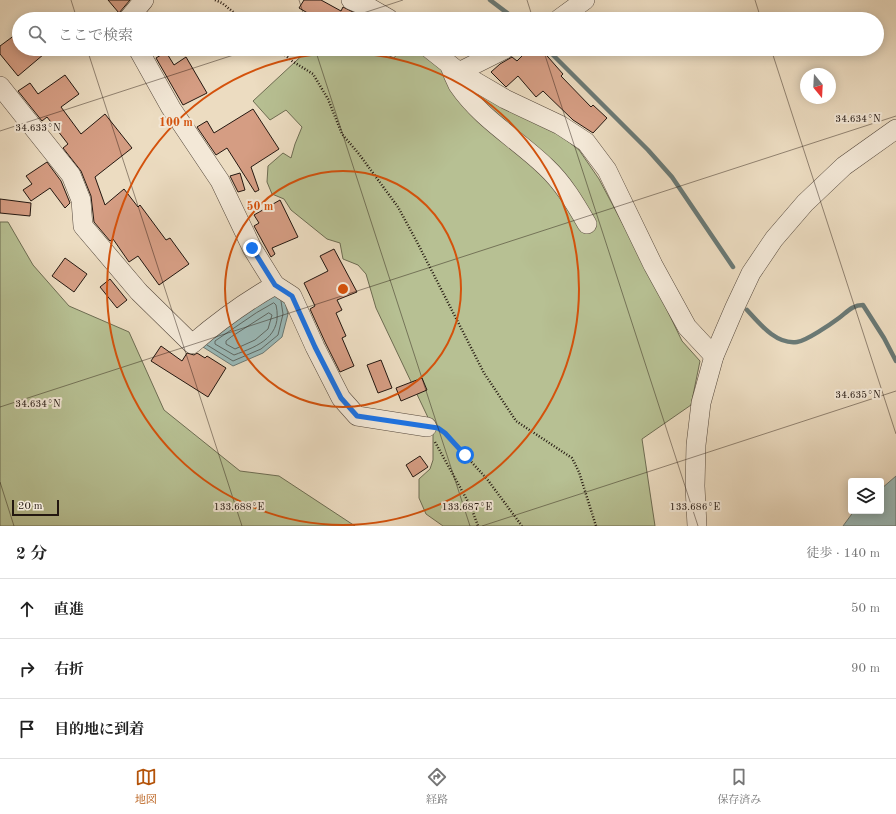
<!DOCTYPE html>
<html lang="ja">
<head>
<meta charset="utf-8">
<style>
	:root { --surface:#fff; --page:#f6f6f6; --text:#222; --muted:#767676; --line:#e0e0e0; --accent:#b45309 }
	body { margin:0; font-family:"Old Standard TT","Noto Serif JP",serif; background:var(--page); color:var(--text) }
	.controls { position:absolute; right:12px; bottom:12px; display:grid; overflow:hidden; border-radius:4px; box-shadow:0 2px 10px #0003 }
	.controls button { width:36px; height:36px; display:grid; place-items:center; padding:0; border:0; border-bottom:1px solid var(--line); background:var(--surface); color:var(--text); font:20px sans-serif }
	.compass { position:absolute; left:800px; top:68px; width:36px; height:36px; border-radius:50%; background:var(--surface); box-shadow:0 2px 10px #0003; rotate:162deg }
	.scale { position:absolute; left:12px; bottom:10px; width:47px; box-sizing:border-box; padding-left:4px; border:2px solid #231710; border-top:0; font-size:11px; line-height:14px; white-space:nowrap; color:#231710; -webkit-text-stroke:3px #f3e8d7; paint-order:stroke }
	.stop { position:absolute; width:12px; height:12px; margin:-9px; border:3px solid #1a73e8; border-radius:50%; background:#fff }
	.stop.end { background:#1a73e8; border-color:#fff; box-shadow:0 1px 4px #0008 }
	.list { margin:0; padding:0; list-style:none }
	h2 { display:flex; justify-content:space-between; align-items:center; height:52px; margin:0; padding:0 16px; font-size:17px }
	h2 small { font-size:13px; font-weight:400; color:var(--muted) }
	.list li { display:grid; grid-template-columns:26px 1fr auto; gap:12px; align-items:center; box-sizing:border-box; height:60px; padding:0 16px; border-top:1px solid var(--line) }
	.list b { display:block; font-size:15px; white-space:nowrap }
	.list em { font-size:13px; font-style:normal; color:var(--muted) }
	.icon { flex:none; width:22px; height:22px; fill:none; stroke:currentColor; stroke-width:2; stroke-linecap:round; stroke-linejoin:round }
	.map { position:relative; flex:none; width:896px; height:526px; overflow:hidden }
	.search { position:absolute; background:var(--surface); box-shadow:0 2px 10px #0003; left:12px; right:12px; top:12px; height:44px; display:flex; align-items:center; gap:10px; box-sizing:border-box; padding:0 14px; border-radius:22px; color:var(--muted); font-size:15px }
	.sheet { height:232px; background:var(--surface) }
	nav { display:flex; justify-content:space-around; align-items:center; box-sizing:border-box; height:56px; border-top:1px solid var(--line); background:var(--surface); font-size:11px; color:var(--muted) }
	nav a { display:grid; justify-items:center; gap:2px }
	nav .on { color:var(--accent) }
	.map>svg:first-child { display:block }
	.green { fill:#b7c093; stroke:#6d6c52 }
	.water { fill:#9abab9; stroke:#6a7975 }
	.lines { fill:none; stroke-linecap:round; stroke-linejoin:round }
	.shore { stroke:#5e6864; stroke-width:1 }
	.stream { stroke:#6a7975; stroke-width:4.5 }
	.building { fill:#d59d83; stroke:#231710 }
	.minor-casing { stroke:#55483c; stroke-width:20 }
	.path { stroke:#231710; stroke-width:2.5; stroke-dasharray:1 2; stroke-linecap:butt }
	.minor { stroke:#f3e8d7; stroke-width:19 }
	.route { stroke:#1a73e8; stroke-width:5 }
	.ticks { fill:none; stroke:#231710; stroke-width:1; stroke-opacity:0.45 }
	.ring { fill:none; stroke:#d4520c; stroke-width:2 }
	.ticks-label { font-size:10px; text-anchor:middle; fill:#231710; stroke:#f3e8d7; stroke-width:4; stroke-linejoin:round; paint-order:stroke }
	.centre { fill:#d4520c; stroke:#f3e8d7; stroke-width:2 }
	.ring-label { font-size:12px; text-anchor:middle; font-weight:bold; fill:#d4520c; stroke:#f3e8d7; stroke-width:4; stroke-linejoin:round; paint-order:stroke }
</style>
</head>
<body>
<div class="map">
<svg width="896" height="526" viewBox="0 0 896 526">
	<rect width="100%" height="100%" fill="#ecdcc1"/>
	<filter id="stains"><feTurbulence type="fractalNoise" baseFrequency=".005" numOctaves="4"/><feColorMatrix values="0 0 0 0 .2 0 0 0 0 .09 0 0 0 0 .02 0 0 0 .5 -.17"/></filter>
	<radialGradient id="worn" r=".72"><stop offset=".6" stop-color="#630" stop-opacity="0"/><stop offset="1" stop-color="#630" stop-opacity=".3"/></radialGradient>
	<g class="green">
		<polygon points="309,49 374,49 394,58 401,49 420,49 433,60 551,128 579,150 599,179 658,291 682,341 700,361 691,405 642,439 655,526 443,526 426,514 419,498 419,479 430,469 433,460 433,428 376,308 366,274 358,265 343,259 340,243 327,239 291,210 284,199 272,194 267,182 268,166 283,153 291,158 295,144 302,127 286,110 270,120 253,101"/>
		<polygon points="0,222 8,222 33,265 69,306 129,332 164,410 240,471 279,476 355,526 0,526"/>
	</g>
	<g class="water">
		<polygon points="276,292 284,298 288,314 282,337 263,353 233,366 203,347 223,325"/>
		<polygon points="896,476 896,526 843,526 854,511 881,511 881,489"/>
	</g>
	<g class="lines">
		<g class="shore">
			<path d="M274 303 276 305C283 336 259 346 234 355L215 344V341L256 313Z"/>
			<polygon points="269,313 272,315 268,329 255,340 235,349 226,344 226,341 231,337"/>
			<polyline points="207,345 233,361 261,349 278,335 283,314 281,301"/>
		</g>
		<g class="stream">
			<polyline points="490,0 515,19"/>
			<polyline points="547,49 648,150 672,177 733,267"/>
			<path d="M747 310C759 323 776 345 797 342 806 341 831 324 839 318 847 312 852 305 863 305L884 338 896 361"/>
		</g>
	</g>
	<g class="building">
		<polygon points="108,0 130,0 119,13"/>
		<polygon points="304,0 321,0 341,11 343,7 367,19 318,19 299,8"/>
		<polygon points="19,32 19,49 50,49 18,76 0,54 0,46"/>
		<polygon points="529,49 541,49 563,74 561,76 591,107 593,105 607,118 593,133 573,120 543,91 536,97 518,76 506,87 491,72 500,64 512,57 517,61"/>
		<polygon points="166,52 174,65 186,57 207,93 183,105 156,58"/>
		<polygon points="65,75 79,94 61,107 81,134 105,114 132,148 95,177 105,205 124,189 138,207 140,205 166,240 170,238 189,264 159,285 138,256 129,262 113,239 110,241 94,222 91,196 81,171 63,148 68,144 47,117 42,121 18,91 30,83 38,94"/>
		<polygon points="253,109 279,149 251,167 259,190 255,192 227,148 216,155 197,127 207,121 214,133"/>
		<polygon points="47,162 61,181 70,203 65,208 50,188 31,201 23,190 32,184 26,176"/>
		<polygon points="240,173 245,190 238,192 230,176"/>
		<polygon points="0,199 31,203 30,216 0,213"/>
		<polygon points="280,200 298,237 272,248 275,254 271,257 254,226 259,223 254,215"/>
		<polygon points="334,249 357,292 337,300 342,310 336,313 346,336 342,338 354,366 340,372 325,342 310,309 315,306 304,283 328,271 320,256"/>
		<polygon points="65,258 87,274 74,292 52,276"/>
		<polygon points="110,279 127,300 117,308 100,287"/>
		<polygon points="161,346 182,361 187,353 194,355 197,353 205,358 207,356 226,368 208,397 151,361"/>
		<polygon points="381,360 392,388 378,393 367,365"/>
		<polygon points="422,378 427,390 401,401 396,388"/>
		<polygon points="420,456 428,467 413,477 406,465"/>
	</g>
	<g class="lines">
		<g class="minor-casing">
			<g id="minor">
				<polyline points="351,0 370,8 389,19"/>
				<polyline points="128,19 144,0"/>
				<polyline points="559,19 585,0"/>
				<polyline points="430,49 459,72 505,99 560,125 586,142 607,170 653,265 687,327 714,356"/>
				<path d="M450 66C452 72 455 79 458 85 481 119 517 139 546 167 563 183 575 203 587 224"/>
				<polyline points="459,72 505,49"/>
				<path d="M0 86 71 175 81 200 83 226 139 292 192 344C220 320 243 303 275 285L252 248 220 181 171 108 138 49"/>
				<polyline points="275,285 292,296 315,347 341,398 357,416 427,427"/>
				<polyline points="697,526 695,486 696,445 701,403 714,356 735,307 751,273 774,239 805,203 844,166 896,129"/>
			</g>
		</g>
		<g class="path">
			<polyline points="215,0 222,3 242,19"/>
			<polyline points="278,49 292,61 313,74 328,99 342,134 359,154 398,207 417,242 484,373 516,421 572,458 579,472 596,526"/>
			<polyline points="443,431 487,479 522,526"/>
			<polyline points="435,442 471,507 478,526"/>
		</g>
		<use href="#minor" class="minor"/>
	</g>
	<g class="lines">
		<polyline class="route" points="252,248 275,285 292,296 315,347 341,398 357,416 438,428 445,433 465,455"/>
	</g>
	<path class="ticks" d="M71 0 77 19M299 0 305 19M527 0 533 19M755 0 761 19M345 19 403 0M87 49 242 526M315 49 470 526M543 49 698 526M771 49 896 434M0 131 252 49M0 407 896 116M0 482 14 526M482 526 896 391"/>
	<g class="ring">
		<circle cx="343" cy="289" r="118"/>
		<circle cx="343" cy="289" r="236"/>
	</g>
	<g class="ticks-label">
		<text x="858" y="122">34.634°N</text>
		<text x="38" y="131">34.633°N</text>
		<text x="858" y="398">34.635°N</text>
		<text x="38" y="407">34.634°N</text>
		<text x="239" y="510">133.688°E</text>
		<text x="467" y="510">133.687°E</text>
		<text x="695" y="510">133.686°E</text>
	</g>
	<circle cx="343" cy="289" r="6" class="centre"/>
	<g class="ring-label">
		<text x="176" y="126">100 m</text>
		<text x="260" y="210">50 m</text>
	</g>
	<rect width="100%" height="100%" filter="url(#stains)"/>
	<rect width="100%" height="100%" fill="url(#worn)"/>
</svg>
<div class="controls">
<button><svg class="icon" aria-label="layers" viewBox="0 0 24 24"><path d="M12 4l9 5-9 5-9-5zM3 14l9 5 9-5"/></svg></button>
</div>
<svg class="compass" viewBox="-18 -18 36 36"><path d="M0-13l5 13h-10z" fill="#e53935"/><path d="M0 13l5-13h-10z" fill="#767676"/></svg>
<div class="scale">20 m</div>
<div class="stop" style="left:465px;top:455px"></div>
<div class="stop end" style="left:252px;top:248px"></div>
<div class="search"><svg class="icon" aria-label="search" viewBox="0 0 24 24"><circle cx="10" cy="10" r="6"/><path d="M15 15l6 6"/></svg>ここで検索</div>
</div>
<section class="sheet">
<h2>2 分<small>徒歩 · 140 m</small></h2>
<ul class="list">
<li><svg class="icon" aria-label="ahead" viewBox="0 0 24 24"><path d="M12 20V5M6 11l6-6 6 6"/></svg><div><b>直進</b></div><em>50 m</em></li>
<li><svg class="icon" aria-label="right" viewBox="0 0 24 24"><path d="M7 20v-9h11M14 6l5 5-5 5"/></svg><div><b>右折</b></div><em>90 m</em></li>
<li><svg class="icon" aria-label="arrive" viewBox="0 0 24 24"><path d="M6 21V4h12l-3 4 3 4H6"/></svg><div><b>目的地に到着</b></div></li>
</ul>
</section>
<nav>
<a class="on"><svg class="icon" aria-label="map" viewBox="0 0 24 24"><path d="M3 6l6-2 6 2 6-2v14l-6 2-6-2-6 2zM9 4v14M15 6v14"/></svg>地図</a>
<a><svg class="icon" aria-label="directions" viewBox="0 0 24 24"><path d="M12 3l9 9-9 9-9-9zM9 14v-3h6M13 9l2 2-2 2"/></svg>経路</a>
<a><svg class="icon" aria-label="saved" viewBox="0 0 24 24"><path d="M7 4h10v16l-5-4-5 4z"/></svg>保存済み</a>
</nav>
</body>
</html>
